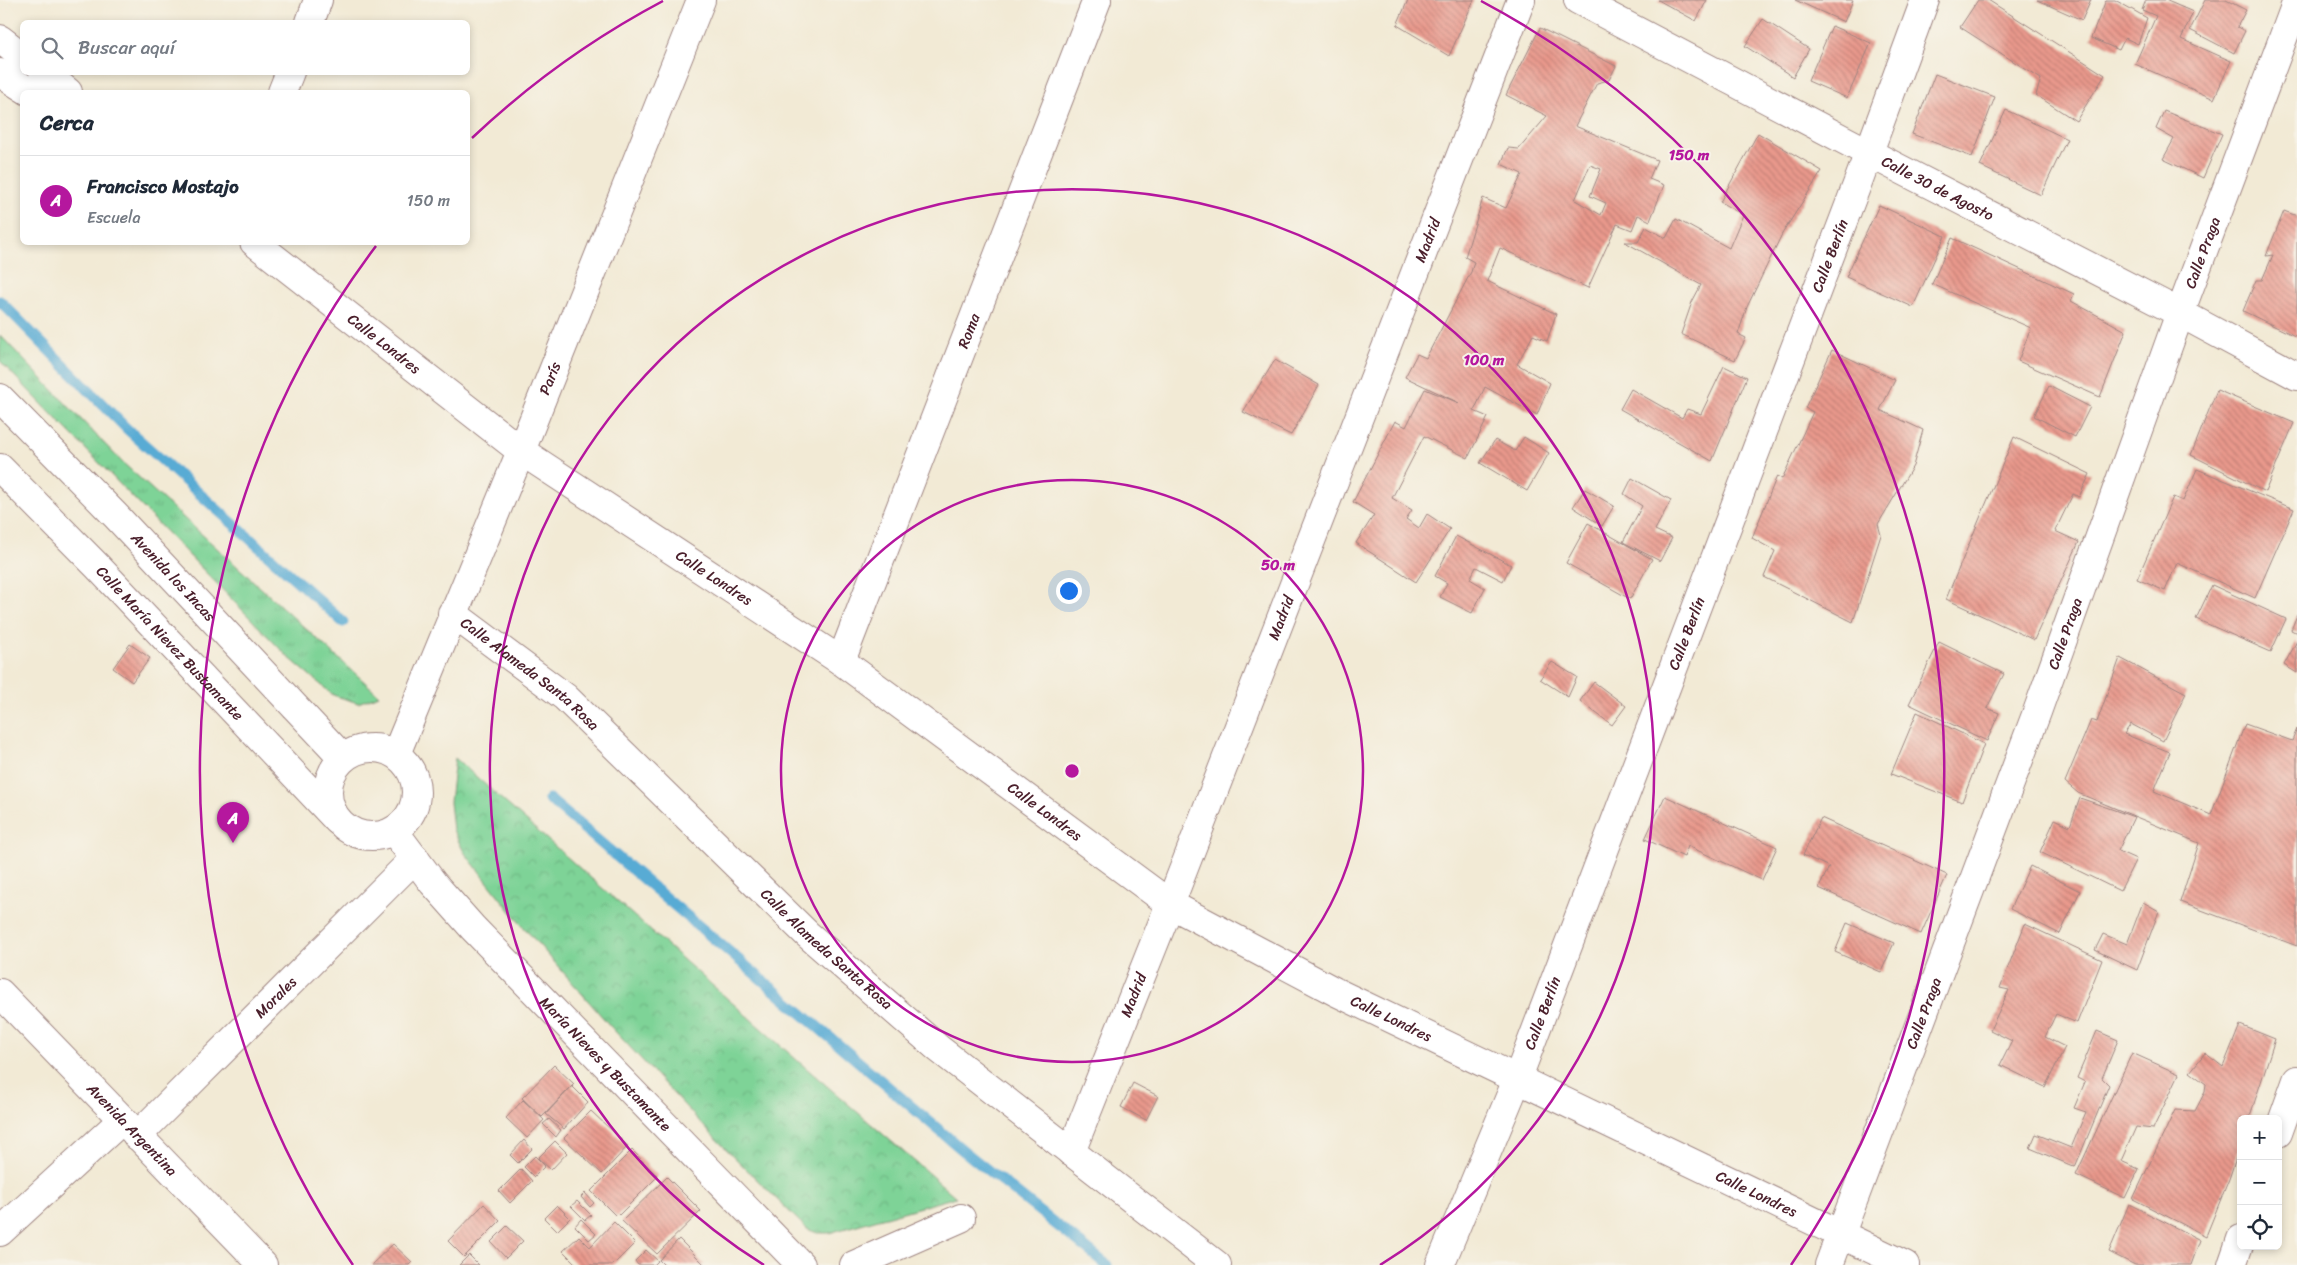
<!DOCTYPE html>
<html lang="es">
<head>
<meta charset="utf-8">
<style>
	:root { --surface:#fff; --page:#f6f6f7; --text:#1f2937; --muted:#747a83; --line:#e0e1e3; --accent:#b5179e }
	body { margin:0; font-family:Sriracha,sans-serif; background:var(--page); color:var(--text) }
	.controls { position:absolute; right:15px; bottom:15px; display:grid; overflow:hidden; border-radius:8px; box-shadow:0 2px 8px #0003 }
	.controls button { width:45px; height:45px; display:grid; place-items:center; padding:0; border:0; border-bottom:1px solid var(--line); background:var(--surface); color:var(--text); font:25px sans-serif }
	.you { position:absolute; left:1068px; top:590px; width:18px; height:18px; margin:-12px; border:4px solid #fff; border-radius:50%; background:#1a73e8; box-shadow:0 0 0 8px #1a73e833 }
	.badge { display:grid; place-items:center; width:32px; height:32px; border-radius:50%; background:var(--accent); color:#fff; font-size:16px; font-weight:700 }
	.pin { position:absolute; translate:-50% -41px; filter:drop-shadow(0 1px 2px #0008) }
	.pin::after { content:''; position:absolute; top:26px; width:18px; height:15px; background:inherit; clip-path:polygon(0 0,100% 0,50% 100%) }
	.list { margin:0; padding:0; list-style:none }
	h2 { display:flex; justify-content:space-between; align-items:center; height:65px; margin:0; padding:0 20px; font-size:21px }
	h2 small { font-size:16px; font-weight:400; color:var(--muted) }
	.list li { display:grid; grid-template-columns:32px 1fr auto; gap:15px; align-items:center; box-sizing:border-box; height:90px; padding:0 20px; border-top:1px solid var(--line) }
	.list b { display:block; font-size:19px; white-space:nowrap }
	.list p { margin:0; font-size:16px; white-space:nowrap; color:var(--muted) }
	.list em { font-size:16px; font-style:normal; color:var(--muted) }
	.icon { flex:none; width:28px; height:28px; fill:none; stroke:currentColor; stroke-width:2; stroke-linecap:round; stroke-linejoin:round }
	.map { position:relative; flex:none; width:2297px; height:1265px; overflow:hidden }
	.search { position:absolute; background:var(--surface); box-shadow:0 2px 8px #0003; left:20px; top:20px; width:450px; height:55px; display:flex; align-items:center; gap:12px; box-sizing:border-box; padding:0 18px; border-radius:8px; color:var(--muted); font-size:19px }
	.panel { position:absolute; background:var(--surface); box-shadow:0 2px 8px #0003; left:20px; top:90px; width:450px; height:155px; border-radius:8px }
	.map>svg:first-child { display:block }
	.grass { fill:url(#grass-tufts); stroke:#647961 }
	.park { fill:url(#park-crowns); stroke:#647961 }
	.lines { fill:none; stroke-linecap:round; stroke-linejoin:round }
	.stream { stroke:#59abd4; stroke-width:11 }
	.building { fill:url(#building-back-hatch); fill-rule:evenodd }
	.minor-casing { stroke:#9e8480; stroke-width:30 }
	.major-casing { stroke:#9e8480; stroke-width:30 }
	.minor { stroke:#fff; stroke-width:28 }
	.major { stroke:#fff; stroke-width:28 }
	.ring { fill:none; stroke:#b5179e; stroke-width:2.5 }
	.labels { text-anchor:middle; stroke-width:4; stroke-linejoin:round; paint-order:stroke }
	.street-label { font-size:15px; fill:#4a1f2b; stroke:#f7f3e8 }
	.centre { fill:#b5179e; stroke:#f7f3e8; stroke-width:2.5 }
	.ring-label { font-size:15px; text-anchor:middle; font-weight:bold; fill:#b5179e; stroke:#f7f3e8; stroke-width:4; stroke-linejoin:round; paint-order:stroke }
</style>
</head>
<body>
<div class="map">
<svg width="2297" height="1265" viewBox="0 0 2297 1265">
	<defs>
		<pattern id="grass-tufts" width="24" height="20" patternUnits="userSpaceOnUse" patternTransform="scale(1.25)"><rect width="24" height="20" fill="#7ed397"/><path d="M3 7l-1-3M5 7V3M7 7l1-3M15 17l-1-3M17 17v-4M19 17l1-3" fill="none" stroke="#6eb582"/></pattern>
		<pattern id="park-crowns" width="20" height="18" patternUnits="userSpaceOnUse" patternTransform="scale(1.25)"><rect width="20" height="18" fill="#7ed397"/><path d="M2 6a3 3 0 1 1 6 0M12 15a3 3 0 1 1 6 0" fill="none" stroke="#6eb582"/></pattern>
		<pattern id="building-back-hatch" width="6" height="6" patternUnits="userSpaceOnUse" patternTransform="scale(1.25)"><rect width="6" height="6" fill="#e9998c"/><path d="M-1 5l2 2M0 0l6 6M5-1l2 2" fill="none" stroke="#bf7c73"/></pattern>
	</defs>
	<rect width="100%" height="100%" fill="#f7f3e8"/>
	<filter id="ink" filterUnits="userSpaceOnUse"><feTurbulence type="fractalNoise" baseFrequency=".02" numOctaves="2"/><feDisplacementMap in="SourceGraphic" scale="10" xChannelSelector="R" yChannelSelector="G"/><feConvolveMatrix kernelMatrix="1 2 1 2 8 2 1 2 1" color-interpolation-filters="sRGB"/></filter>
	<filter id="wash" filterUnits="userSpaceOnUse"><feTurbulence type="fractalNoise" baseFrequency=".0096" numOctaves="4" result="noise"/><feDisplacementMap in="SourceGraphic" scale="20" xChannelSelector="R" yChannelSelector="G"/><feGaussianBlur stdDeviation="1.12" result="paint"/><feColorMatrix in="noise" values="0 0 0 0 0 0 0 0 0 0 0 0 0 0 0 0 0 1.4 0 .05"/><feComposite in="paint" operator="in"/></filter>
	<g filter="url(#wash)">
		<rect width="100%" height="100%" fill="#f2ead5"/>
		<polygon class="grass" points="0,335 122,462 379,695 358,703 333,695 287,656 0,361"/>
		<polygon class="park" points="455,758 798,1061 956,1197 829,1233 817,1233 807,1229 714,1137 612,1028 520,923 464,852 453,830 450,802"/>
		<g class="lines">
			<g class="stream">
				<polyline points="0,301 126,428 343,622"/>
				<polyline points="549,799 965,1152 1107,1265"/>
			</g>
		</g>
		<g id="blocks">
			<g class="building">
				<polygon points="1408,0 1474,0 1449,56 1397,25"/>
				<polygon points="1658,0 1707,0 1696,21"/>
				<polygon points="1795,0 1853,0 1844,22"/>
				<polygon points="1978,0 1988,0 2105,75 2076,121 2036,95 2041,79 1960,27"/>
				<polygon points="2037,0 2091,0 2082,20"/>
				<polygon points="2106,0 2115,0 2147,18 2138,44 2125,38 2119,50 2091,38"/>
				<polygon points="2146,0 2165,0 2193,12 2181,39 2231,61 2214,99 2135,64 2156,16 2142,10"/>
				<polygon points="2205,0 2226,0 2246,10 2237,27 2245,31 2234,53 2190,30"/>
				<polygon points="1763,19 1809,49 1793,77 1745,46"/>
				<polygon points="1832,26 1871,43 1847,98 1808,81"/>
				<path d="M1540 28 1616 66 1609 80 1597 83 1575 126 1657 160 1649 179 1664 185 1650 221 1638 215 1632 230 1617 224 1588 288 1500 248 1487 281 1556 314 1547 341 1533 335 1517 364 1550 383 1537 415 1485 387 1474 411 1488 417 1468 458 1424 436 1392 498 1412 510 1406 519 1419 528 1427 514 1450 529 1416 582 1356 543 1374 515 1353 502 1395 421 1406 427 1425 389 1459 403 1405 377 1417 354 1426 358 1471 272 1474 262 1465 257 1483 198 1506 208 1522 174 1501 164 1508 148 1519 149 1547 116 1506 95ZM1590 165 1601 169 1590 196 1606 203 1601 215 1575 200Z"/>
				<polygon points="1935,74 1995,97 1972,157 1912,134"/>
				<polygon points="2006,110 2067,139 2041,195 1980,166"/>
				<polygon points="2164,111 2222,134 2203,178 2163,159 2174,139 2156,129"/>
				<polygon points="1758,133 1822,171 1782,234 1747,307 1738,334 1746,338 1735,360 1681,334 1692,302 1701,285 1625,242 1638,242 1646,227 1666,238 1676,219 1729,248 1743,215 1720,202"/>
				<polygon points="1879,205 1945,236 1913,307 1846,277"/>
				<polygon points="2284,211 2297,216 2297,337 2243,311 2256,280 2262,280 2273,255 2266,256"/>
				<polygon points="1952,238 2074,294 2071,301 2126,331 2100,397 2018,361 2031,328 1932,284"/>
				<polygon points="1832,350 1895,380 1880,410 1923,430 1913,466 1878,524 1881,535 1853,622 1764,577 1775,551 1752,538 1777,476 1782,479 1813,412 1805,408"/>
				<polygon points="1275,360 1319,385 1291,435 1243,412"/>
				<polygon points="1724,366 1747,377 1712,461 1620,409 1631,389 1682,418 1687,409 1701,414"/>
				<polygon points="2049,386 2090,407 2075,437 2034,416"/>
				<polygon points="2217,390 2294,423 2265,492 2191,455"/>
				<polygon points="1524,437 1549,453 1527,491 1480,463 1495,440 1515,451"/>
				<polygon points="2014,437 2090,474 2079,497 2073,494 2055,531 2079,542 2034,640 1946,599"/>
				<polygon points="2197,469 2294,509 2255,598 2177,563 2165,591 2137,579 2173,497 2183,501"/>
				<polygon points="1632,478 1671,500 1655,530 1672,538 1660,561 1623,542 1642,506 1624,494"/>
				<polygon points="1585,489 1614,506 1602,526 1573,507"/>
				<polygon points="1588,523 1652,559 1630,599 1566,563"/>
				<polygon points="1456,536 1511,565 1503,581 1476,567 1470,579 1485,588 1472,613 1440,597 1447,583 1435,576"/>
				<polygon points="2212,585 2286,619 2271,652 2196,619"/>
				<polygon points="2297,615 2297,633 2291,630"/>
				<polygon points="2297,641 2297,673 2284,665"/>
				<polygon points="1939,642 2004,674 1987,708 1999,713 1987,741 1909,704"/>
				<polygon points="130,644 150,658 132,682 113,668"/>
				<polygon points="2120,658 2186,693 2163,741 2131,724 2124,734 2170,752 2154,791 2211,815 2245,724 2292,741 2297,729 2297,946 2180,902 2199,843 2078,793 2065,782 2091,720 2097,722"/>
				<polygon points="1552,662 1577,677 1568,697 1540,679"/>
				<polygon points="1594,682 1626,706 1612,725 1580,701"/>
				<polygon points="1917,712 1984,744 1962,802 1891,774"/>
				<polygon points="1665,796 1777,847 1762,880 1688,846 1684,857 1645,839"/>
				<polygon points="2080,798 2134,817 2118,851 2136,859 2120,891 2040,852 2055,819 2070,826"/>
				<polygon points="1821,818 1947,875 1921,934 1819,888 1829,867 1803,855"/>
				<polygon points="2030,866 2080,891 2060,934 2010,909"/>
				<polygon points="2143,902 2159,911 2137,970 2095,950 2103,934 2127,944"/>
				<polygon points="1847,923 1894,943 1881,972 1835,952"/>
				<polygon points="2025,924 2102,960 2077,1023 2056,1014 2045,1037 2065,1047 2045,1087 2000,1065 2012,1041 1990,1030 2009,990 2000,988"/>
				<polygon points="2240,1025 2275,1039 2249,1119 2241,1119 2241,1143 2229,1179 2206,1236 2133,1199 2175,1110 2195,1111 2205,1092 2206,1084 2190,1072 2205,1053 2223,1067"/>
				<polygon points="2097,1031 2118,1040 2102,1078 2109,1085 2075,1167 2030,1148 2036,1134 2071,1148 2086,1112 2074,1108 2085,1082 2077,1078"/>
				<polygon points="2132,1053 2179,1074 2153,1129 2136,1127 2121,1161 2139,1169 2125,1198 2076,1175"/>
				<polygon points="554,1065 574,1084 542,1117 522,1098"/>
				<polygon points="1133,1083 1158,1096 1146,1120 1121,1107"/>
				<polygon points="572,1086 588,1102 564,1129 546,1114"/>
				<polygon points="523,1100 544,1120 527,1138 506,1118"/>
				<polygon points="591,1111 628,1146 602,1174 564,1138"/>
				<polygon points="549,1119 561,1130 556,1137 543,1124"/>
				<polygon points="524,1140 532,1149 518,1163 510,1155"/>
				<polygon points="555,1141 567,1153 551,1170 538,1158"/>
				<polygon points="632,1150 658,1176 617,1217 591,1191"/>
				<polygon points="535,1156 545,1166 534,1177 524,1167"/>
				<polygon points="521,1169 532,1181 510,1203 499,1191"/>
				<polygon points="667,1177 701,1211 657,1254 622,1221"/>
				<polygon points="585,1193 594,1203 590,1207 581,1197"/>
				<polygon points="577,1201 591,1215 585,1220 571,1206"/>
				<polygon points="484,1204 500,1221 464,1257 448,1241"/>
				<polygon points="2129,1204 2200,1240 2191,1265 2135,1265 2109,1252"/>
				<polygon points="557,1205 570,1218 557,1231 544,1218"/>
				<polygon points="581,1219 596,1234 589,1240 575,1226"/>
				<polygon points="614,1222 635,1243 613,1265 577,1265 563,1251 579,1236 590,1247"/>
				<polygon points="507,1226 523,1241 506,1258 491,1242"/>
				<polygon points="679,1239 705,1265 664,1265 659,1260"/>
				<polygon points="393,1244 412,1262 409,1265 371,1265"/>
				<polygon points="646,1250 658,1261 654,1265 638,1265 635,1261"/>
				<polygon points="469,1255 479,1265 459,1265"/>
			</g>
		</g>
	</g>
	<g filter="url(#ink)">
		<use href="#blocks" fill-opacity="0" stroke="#9e8480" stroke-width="1"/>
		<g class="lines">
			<g class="minor-casing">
				<g id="minor">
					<path id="s1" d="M1578 0 1869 153 2180 313 2297 376"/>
					<polyline points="310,22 318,0"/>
					<polyline points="0,39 22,56"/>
					<polyline points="43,72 68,92"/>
					<polyline points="282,92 290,72"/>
					<path id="s2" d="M254 242 521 451 841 661 1170 904 1336 992 1905 1265"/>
					<path id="s3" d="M0 468 97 566 338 821"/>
					<path id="s4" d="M452 613 565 697 807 934 939 1049 1217 1265"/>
					<path id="s5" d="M841 661 1097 0"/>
					<circle cx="372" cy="792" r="44"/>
					<path id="s6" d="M396 754 521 451 701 0"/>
					<path id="s7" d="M394 831 433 883 473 928 801 1265"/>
					<path id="s8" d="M0 993 263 1265"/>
					<polyline points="2278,1133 2297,1080"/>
					<path id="s9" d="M137 1136 415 858"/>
					<path id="s10" d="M1071 1152 1170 904 1521 0"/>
					<polyline points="0,1232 122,1120"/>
					<polyline points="854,1265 961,1218"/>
					<path id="s11" d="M1440 1265 1517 1080 1858 182 1925 0"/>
					<path id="s12" d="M1829 1265 2037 712 2180 313 2297 1"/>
					<polyline points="2232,1265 2241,1239"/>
				</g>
			</g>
			<g class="major-casing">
				<g id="major">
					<polyline points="0,73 30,92"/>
					<path id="s13" d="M0 398 116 516 343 758"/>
				</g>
			</g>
			<use href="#minor" class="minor"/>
			<use href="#major" class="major"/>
		</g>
	</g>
	<g class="ring">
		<circle cx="1072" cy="771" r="291"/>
		<path d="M764 1265A582 582 0 1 1 1380 1265"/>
		<path d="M353 1265A872 872 0 0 1 376 246M472 138A872 872 0 0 1 663 1M1481 1A872 872 0 0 1 1791 1265"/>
	</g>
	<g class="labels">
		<g class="street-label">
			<text dy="5" stroke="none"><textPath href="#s1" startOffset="406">Calle 30 de Agosto</textPath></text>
			<text dy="5" stroke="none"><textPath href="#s10" startOffset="979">Madrid</textPath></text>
			<text dy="5" stroke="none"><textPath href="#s12" startOffset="1079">Calle Praga</textPath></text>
			<text dy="5" stroke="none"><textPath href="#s11" startOffset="1082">Calle Berlín</textPath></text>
			<text dy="5" stroke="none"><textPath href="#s5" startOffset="354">Roma</textPath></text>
			<text dy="5" stroke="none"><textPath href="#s2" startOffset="165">Calle Londres</textPath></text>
			<text dy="5" stroke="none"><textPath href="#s6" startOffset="406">París</textPath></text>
			<text dy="5" stroke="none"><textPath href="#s13" startOffset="249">Avenida los Incas</textPath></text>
			<text dy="5" stroke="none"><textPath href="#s2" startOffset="570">Calle Londres</textPath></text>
			<text dy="5" stroke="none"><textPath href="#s10" startOffset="574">Madrid</textPath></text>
			<text dy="5" stroke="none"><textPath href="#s11" startOffset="678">Calle Berlín</textPath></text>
			<text dy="5" stroke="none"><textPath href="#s12" startOffset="674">Calle Praga</textPath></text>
			<text dy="5" stroke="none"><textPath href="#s3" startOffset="244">Calle María Nievez Bustamante</textPath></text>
			<text dy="5" stroke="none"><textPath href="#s4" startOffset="99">Calle Alameda Santa Rosa</textPath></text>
			<text dy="5" stroke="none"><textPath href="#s2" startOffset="975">Calle Londres</textPath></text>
			<text dy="5" stroke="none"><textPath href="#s4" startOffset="504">Calle Alameda Santa Rosa</textPath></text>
			<text dy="5" stroke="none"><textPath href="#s10" startOffset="169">Madrid</textPath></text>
			<text dy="5" stroke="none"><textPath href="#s9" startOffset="196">Morales</textPath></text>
			<text dy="5" stroke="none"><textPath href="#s11" startOffset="272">Calle Berlín</textPath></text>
			<text dy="5" stroke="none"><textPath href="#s12" startOffset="269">Calle Praga</textPath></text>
			<text dy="5" stroke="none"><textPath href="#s2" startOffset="1380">Calle Londres</textPath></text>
			<text dy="5" stroke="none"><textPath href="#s7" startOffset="315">María Nieves y Bustamante</textPath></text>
			<text dy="5" stroke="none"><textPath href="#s8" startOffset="190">Avenida Argentina</textPath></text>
			<text dy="5" stroke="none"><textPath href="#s2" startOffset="1785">Calle Londres</textPath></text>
		</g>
	</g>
	<circle cx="1072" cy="771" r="8" class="centre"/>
	<g class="ring-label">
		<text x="1689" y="160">150 m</text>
		<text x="1484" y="365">100 m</text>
		<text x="1278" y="570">50 m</text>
	</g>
</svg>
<div class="controls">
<button>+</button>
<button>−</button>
<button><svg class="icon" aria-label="locate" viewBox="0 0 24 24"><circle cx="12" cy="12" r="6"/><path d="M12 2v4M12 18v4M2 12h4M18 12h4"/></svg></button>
</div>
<div class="you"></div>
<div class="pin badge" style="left:233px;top:843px">A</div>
<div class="search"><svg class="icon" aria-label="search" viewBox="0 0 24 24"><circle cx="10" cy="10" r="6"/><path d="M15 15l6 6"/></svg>Buscar aquí</div>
<section class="panel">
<h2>Cerca<small></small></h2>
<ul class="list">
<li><span class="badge">A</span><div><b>Francisco Mostajo</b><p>Escuela</p></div><em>150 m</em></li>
</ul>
</section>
</div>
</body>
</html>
